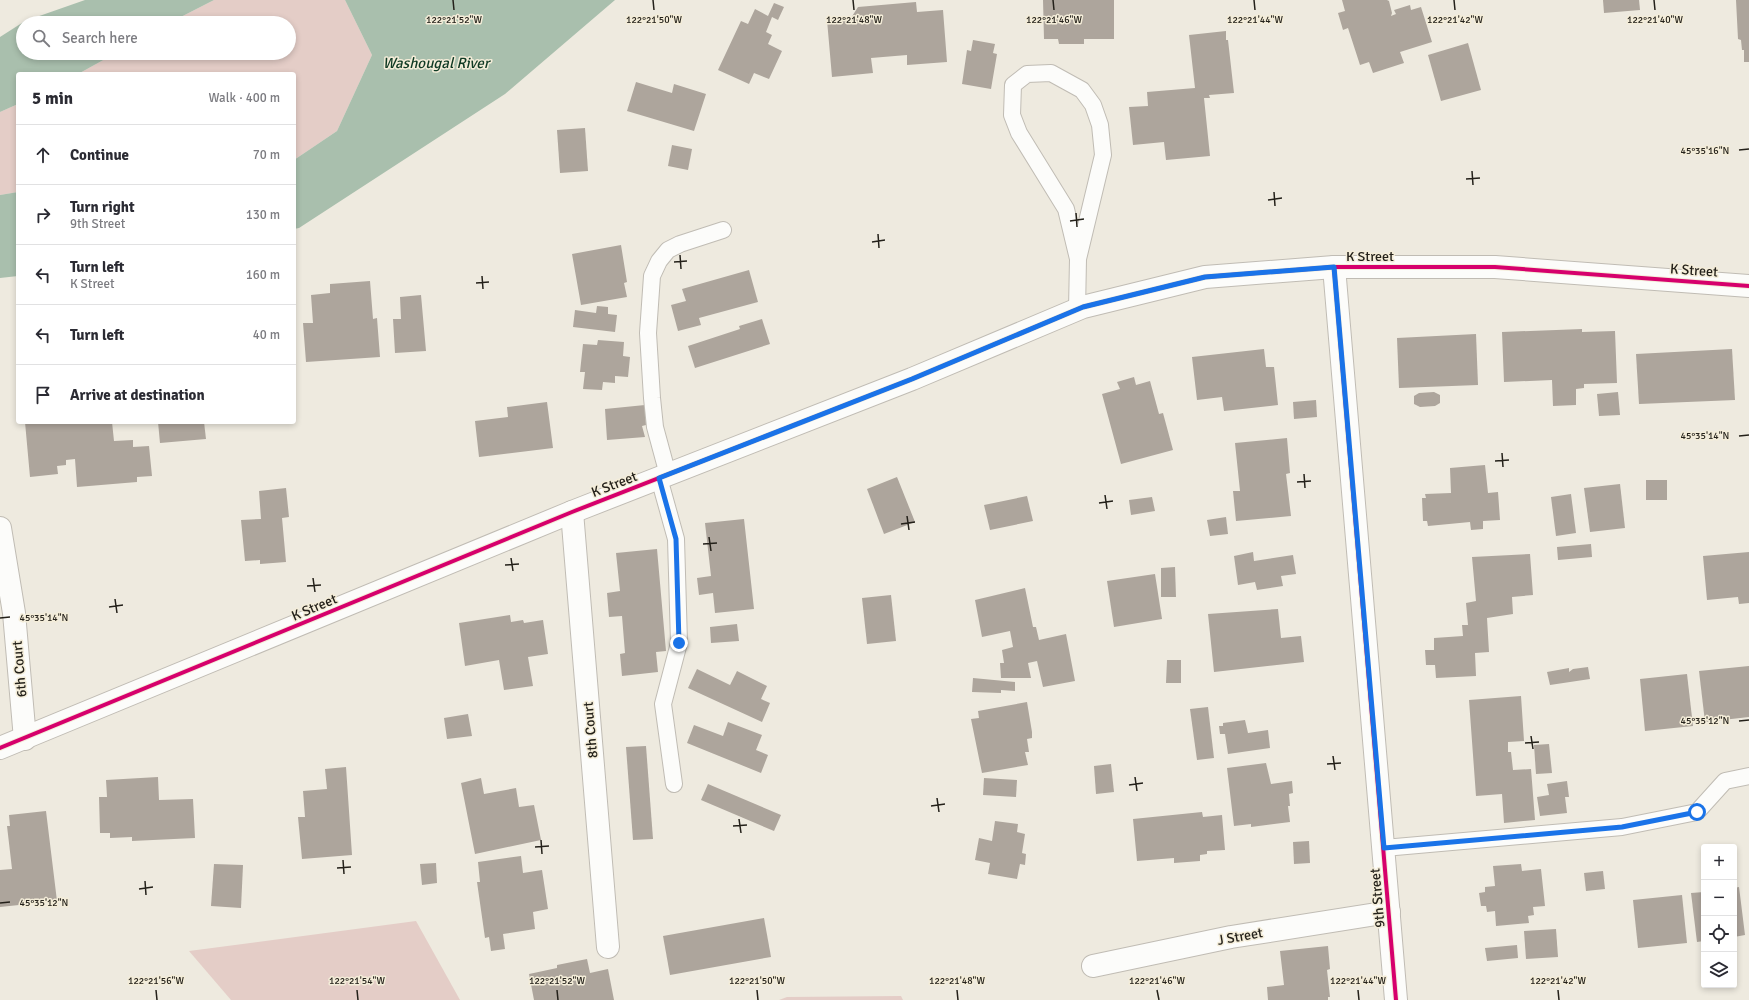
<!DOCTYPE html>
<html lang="en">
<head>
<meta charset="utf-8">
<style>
	:root { --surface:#fff; --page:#f7f7f7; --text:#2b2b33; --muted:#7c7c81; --line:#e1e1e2 }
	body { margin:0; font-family:Signika,sans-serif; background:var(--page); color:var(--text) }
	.controls { position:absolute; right:12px; bottom:12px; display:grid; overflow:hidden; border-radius:4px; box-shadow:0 2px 6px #0003 }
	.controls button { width:36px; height:36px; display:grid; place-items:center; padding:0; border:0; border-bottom:1px solid var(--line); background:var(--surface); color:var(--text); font:20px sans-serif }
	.stop { position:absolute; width:12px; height:12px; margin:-9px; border:3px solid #1a73e8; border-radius:50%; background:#fff }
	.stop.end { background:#1a73e8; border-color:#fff; box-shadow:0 1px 4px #0008 }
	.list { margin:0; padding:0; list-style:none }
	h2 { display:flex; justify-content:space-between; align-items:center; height:52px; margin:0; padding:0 16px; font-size:17px }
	h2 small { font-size:13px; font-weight:400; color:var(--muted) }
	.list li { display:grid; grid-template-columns:26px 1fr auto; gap:12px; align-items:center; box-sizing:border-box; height:60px; padding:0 16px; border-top:1px solid var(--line) }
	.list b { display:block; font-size:15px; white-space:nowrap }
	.list p { margin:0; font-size:13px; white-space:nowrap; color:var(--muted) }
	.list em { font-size:13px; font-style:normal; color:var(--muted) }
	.icon { flex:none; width:22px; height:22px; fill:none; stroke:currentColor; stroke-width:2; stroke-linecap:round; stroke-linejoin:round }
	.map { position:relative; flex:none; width:1749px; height:1000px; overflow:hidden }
	.search { position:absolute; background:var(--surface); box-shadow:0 2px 6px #0003; left:16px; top:16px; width:280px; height:44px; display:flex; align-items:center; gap:10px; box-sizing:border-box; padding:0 14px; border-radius:22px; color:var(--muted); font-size:15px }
	.panel { position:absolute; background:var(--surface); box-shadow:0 2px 6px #0003; left:16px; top:72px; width:280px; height:352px; border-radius:4px }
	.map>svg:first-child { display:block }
	.green { fill:#e4cdc7 }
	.water { fill:#a9bfad }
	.building { fill:#ada59c }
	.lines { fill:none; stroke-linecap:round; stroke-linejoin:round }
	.lane-casing { stroke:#c0bcb4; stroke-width:18 }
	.street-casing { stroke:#c0bcb4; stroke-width:24 }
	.lane { stroke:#fcfcfa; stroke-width:16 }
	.street { stroke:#fcfcfa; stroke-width:22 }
	.cycleway-casing { stroke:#f4edd9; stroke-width:6 }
	.cycleway { stroke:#d6006c; stroke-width:4 }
	.route { stroke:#1a73e8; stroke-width:5 }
	.ticks { fill:none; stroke:#24211a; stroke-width:1.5 }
	.labels { text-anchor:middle; stroke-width:3; stroke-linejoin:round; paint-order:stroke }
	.street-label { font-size:14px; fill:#24211a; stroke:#f4edd9 }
	.water-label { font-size:15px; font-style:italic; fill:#0f3a24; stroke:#f4edd9 }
	.ticks-label { font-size:10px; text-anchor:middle; fill:#24211a; stroke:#f4edd9; stroke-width:3; stroke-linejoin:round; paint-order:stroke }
</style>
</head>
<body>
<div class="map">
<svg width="1749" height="1000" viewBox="0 0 1749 1000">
	<rect width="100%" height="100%" fill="#eeeadf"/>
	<g class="green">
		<polygon points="214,0 345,0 372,55 337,131 294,160 294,74 78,74 116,53 289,53 289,23 169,23"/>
		<polygon points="18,104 18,192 0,195 0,112"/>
		<polygon points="416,921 460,1000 231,1000 189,951"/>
		<polygon points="901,996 903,1000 779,1000 787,997"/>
	</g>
	<g class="water">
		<polygon points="85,0 214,0 169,23 23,23 23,53 116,53 78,74 18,74 18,104 0,112 0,37 25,21"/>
		<polygon points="345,0 615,0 505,94 299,228 294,229 294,160 337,131 372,55"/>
		<polygon points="18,192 18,276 0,278 0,195"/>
	</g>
	<g class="building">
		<polygon points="1043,0 1114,0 1114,39 1084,39 1084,44 1059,44 1058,39 1044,39"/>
		<polygon points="1342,0 1387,0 1389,1 1392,13 1391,16 1396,14 1394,10 1410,5 1411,10 1421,7 1432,42 1400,52 1404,63 1373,73 1369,62 1360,65 1348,28 1343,30 1338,13 1345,11"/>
		<polygon points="1603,0 1639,0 1640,10 1604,13"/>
		<polygon points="1736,0 1749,0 1749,62 1744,62 1744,50 1742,50 1741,40 1738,39"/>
		<polygon points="916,2 917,12 943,10 947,62 907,65 907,55 871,58 873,73 832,77 827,20 851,18 858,7"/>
		<polygon points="774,3 784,7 778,20 772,17 766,32 772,35 768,44 782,51 769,79 754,73 749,84 718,70 741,21 748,24 755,9 768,16"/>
		<polygon points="1226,31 1226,40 1228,40 1234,93 1209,95 1210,98 1204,98 1210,156 1166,160 1164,142 1133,145 1129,107 1148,106 1147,92 1195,88 1189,35"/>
		<polygon points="973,40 995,44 993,53 997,54 991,89 962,84 967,50 971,51"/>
		<polygon points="1468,43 1481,90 1441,101 1428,55"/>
		<polygon points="636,82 672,93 674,84 706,94 694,131 627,111"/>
		<polygon points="585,128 588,171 560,173 557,130"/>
		<polygon points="672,145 692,149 688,170 668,166"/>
		<polygon points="621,245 627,282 624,283 627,297 581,305 572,254"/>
		<polygon points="749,270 758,302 699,318 701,325 678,331 671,305 686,301 682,289"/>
		<polygon points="370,281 373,319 377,318 380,357 306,362 303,323 313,323 311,295 330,293 330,284"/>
		<polygon points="421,295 426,351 395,353 393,319 401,319 400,297"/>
		<polygon points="597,306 608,307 608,314 617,315 615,332 573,327 575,310 596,313"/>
		<polygon points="762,319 770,344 695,368 688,346 740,329 739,326"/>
		<polygon points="1582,329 1582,332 1615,331 1617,383 1584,384 1584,388 1576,389 1576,405 1553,406 1552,380 1504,382 1502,332"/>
		<polygon points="1476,334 1478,385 1399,388 1397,338"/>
		<polygon points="598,340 624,342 623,356 630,357 628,377 615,376 615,383 603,382 602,390 583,389 585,372 580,372 583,344 597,345"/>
		<polygon points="1264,349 1266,367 1274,367 1278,405 1224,411 1222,397 1197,400 1192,357"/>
		<polygon points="1732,349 1735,400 1639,404 1636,354"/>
		<polygon points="1134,377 1136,385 1150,381 1159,414 1163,413 1173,450 1121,464 1102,394 1120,389 1117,382"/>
		<polygon points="1434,392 1440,395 1440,403 1435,406 1420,407 1414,404 1414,396 1419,393"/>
		<polygon points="1618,392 1620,415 1599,416 1597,394"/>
		<polygon points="1316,400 1317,417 1294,419 1293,402"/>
		<polygon points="547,402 553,448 479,457 475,421 508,417 507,407"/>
		<polygon points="645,405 646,425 642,426 645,437 607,440 605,409"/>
		<polygon points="25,422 112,422 114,441 133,440 133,447 149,446 152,476 137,477 137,482 77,487 75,459 66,460 66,465 57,466 58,474 30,477"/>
		<polygon points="158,422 204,422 206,439 160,443"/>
		<polygon points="1287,438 1290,473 1286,474 1291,516 1236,521 1233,491 1240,491 1235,443"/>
		<polygon points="1485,465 1488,493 1498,492 1500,520 1483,521 1483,529 1471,530 1470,522 1428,526 1427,521 1423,521 1422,498 1426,498 1425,494 1451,493 1450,468"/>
		<polygon points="897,477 915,522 884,534 867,489"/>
		<rect x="1646" y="480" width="21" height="20"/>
		<polygon points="1620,484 1625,528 1590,532 1584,488"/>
		<polygon points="286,488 289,517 282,518 286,562 260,564 260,560 245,561 241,520 261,519 259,491"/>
		<polygon points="1571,494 1576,533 1556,536 1551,497"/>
		<polygon points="1027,496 1033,521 990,530 984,505"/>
		<polygon points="1152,497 1155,511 1131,515 1129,500"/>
		<polygon points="1226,517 1228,534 1210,536 1207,520"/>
		<polygon points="744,519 754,609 715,613 713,593 699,595 697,578 711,576 705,523"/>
		<polygon points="1591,544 1592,557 1558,560 1557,547"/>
		<polygon points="657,549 666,651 656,652 658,672 622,676 620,654 625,653 622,616 609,617 607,593 620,591 616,553"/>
		<polygon points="1253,552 1254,561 1293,555 1296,574 1281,576 1283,586 1257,590 1255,582 1238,585 1234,556"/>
		<polygon points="1749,552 1749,603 1739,604 1738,597 1707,600 1703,556"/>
		<polygon points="1530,554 1533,595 1512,597 1513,614 1487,618 1489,652 1475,653 1476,676 1436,678 1435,665 1426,665 1425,650 1434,650 1434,638 1463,636 1462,625 1468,625 1466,603 1476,601 1472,557"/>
		<polygon points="1175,567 1176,597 1161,597 1161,568"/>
		<polygon points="1155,574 1162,619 1114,627 1107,581"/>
		<polygon points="1025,588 1033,627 1036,627 1039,640 1066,634 1075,681 1043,687 1037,661 1028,663 1031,678 1001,678 1000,663 1004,663 1002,650 1013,647 1010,631 982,637 975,600"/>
		<polygon points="891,595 896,641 867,644 862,598"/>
		<polygon points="1278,609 1281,638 1301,636 1304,662 1214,672 1208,614"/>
		<polygon points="510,615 511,622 523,620 524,623 543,620 548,654 528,657 533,686 504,690 499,660 465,666 459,623"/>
		<polygon points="737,624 739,641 711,643 710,627"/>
		<polygon points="1167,660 1181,660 1181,683 1166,683"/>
		<polygon points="1749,666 1749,717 1705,722 1699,671"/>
		<polygon points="1588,667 1590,679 1550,685 1547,672 1569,668 1569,672 1573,669"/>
		<polygon points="697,669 730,685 737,671 767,686 761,699 770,703 762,722 688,688"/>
		<polygon points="1687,674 1693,726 1645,731 1640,679"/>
		<polygon points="973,678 1015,682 1015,691 1001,690 1001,693 972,692"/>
		<polygon points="1521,696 1524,741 1508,742 1508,752 1511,752 1513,770 1531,769 1535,820 1504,823 1502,794 1476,796 1469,700"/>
		<polygon points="1027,702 1032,732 1032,738 1027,739 1029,752 1025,752 1028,765 982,773 971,719 979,718 978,711"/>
		<polygon points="1208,707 1214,758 1197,760 1190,709"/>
		<polygon points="468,714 472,736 447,739 444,718"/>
		<polygon points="1245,720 1248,733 1268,730 1270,748 1228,754 1225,734 1220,734 1219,726 1223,726 1223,723"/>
		<polygon points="728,722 762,735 756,750 768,755 761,773 687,743 694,725 723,736"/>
		<polygon points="1549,744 1552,773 1536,774 1534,745"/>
		<polygon points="646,746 653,839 633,840 626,747"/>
		<polygon points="1266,763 1271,784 1292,781 1293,793 1289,794 1290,806 1288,806 1290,822 1251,827 1251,824 1234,826 1227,768"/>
		<polygon points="1111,764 1114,792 1096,794 1094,766"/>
		<polygon points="346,767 352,855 302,859 298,817 305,817 303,791 327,789 325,769"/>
		<polygon points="158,777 159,800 193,799 195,838 132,841 132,837 110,838 110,833 100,833 99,797 107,797 106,780"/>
		<polygon points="481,778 484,794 516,788 519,807 534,805 541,840 475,854 461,783"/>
		<polygon points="984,778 1017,780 1016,797 983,795"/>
		<polygon points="1567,781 1569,797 1565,797 1567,813 1540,816 1537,797 1549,795 1547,784"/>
		<polygon points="708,784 781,815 774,831 701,800"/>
		<polygon points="46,811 57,901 0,907 0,870 12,869 7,826 10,826 9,815"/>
		<polygon points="1202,812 1203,817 1222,815 1225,850 1207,851 1207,854 1200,855 1200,861 1174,863 1174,858 1137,861 1133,819"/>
		<polygon points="995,821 1018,824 1017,832 1025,834 1022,853 1026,854 1025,865 1020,864 1017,879 988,874 990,863 975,860 979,838 992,841"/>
		<polygon points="1309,841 1310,863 1294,864 1293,842"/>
		<polygon points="521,856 523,873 542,870 548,909 533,912 535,929 503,934 505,949 491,951 489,937 485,938 477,882 480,882 478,862"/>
		<polygon points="436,863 437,883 422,885 420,864"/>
		<polygon points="214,864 243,865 241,908 211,906"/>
		<polygon points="1521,864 1522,871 1541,869 1545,906 1533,907 1534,915 1528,916 1529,923 1496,926 1495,911 1487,912 1486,906 1481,906 1479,893 1485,892 1485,887 1495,886 1493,866"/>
		<polygon points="1603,871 1605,889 1586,891 1584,873"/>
		<polygon points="1739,887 1745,935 1734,937 1734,888"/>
		<polygon points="1704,892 1704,941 1697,942 1691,893"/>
		<polygon points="1682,895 1687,943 1638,948 1633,900"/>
		<polygon points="764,918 771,957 670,975 663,936"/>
		<polygon points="1556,929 1558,957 1526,959 1524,931"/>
		<polygon points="1517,945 1518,958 1487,961 1485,948"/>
		<polygon points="1328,946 1330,969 1327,970 1330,997 1328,997 1328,1000 1268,1000 1267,987 1284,985 1280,951"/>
		<polygon points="587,959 590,973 608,969 614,1000 534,1000 529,974 557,968 557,965"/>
	</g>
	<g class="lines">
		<g class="lane-casing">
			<g id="lane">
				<polyline points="1077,310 1078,259 1103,155 1100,125 1093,105 1082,90 1051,73 1027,74 1013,85 1012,115 1019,133 1066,209 1078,259"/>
				<polyline points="668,475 655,427 652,398 648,333 652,276 659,261 668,250 680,244 723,230"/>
				<polyline points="659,478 676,539 679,643 663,704 674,784"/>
				<polyline points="1384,848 1622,827 1697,812 1725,781 1749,776"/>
			</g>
		</g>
		<g class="street-casing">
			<g id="street">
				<polyline points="1334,267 1396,1000"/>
				<polyline points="572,512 608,947"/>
				<polyline points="0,528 14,613 25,739"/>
				<polyline points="0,748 572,512 912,379 1083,307 1205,277 1334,267 1495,267 1749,286"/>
				<polyline points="1093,966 1231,937 1389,912"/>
			</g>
		</g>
		<use href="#lane" class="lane"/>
		<use href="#street" class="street"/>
		<g class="cycleway-casing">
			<g id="cycleway">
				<polyline points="1334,267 1396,1000"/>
				<polyline points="0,748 572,512 912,379 1083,307 1205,277 1334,267 1495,267 1749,286"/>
			</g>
		</g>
		<use href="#cycleway" class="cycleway"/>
	</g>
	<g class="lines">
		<polyline class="route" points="679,643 676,539 659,478 912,379 1083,307 1205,277 1334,267 1384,848 1622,827 1697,812"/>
	</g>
	<path class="ticks" d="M453 0 454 10M653 0 654 10M853 0 854 10M1053 0 1054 10M1254 0 1255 10M1454 0 1455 10M1654 0 1655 10M1739 150 1749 149M1472 171 1473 185M1466 179 1480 178M1274 192 1275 206M1268 200 1282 198M1076 213 1077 227M1070 221 1084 219M878 234 879 248M872 242 885 240M680 255 681 269M674 262 687 261M482 276 483 289M476 283 489 282M1739 436 1749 435M1502 453 1503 467M1495 461 1509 460M1304 474 1305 488M1297 482 1311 481M1105 495 1107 509M1099 503 1113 501M907 516 909 530M901 524 915 522M709 537 711 551M703 544 717 543M511 558 513 571M505 565 519 564M313 578 315 592M307 586 321 585M115 599 117 613M109 607 123 605M0 618 10 617M1739 721 1749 720M1531 736 1533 749M1525 743 1539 742M1333 756 1335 770M1327 764 1341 763M1135 777 1137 791M1129 785 1143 783M937 798 939 812M931 806 945 804M739 819 741 833M733 826 747 825M541 840 542 854M535 847 549 846M343 860 344 874M337 868 351 867M145 881 146 895M139 889 153 887M0 903 10 902M156 990 157 1000M357 990 358 1000M557 990 558 1000M757 990 758 1000M957 990 958 1000M1157 990 1159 1000M1358 990 1359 1000M1558 990 1559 1000"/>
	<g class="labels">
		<g class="street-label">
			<text x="1370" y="261">K Street</text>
			<text transform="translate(1694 270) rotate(4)" y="5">K Street</text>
			<text transform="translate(614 484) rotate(-21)" y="5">K Street</text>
			<text transform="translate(314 607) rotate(-23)" y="5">K Street</text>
			<text transform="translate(19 669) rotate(-95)" y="5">6th Court</text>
			<text transform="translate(590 730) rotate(-95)" y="5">8th Court</text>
			<text transform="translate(1377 898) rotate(-95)" y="5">9th Street</text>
			<text transform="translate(1240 936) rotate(-10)" y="5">J Street</text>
		</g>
		<g class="water-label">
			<text x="436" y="68">Washougal River</text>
		</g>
	</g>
	<g class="ticks-label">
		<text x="454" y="23">122°21'52"W</text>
		<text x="654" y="23">122°21'50"W</text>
		<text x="854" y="23">122°21'48"W</text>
		<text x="1054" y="23">122°21'46"W</text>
		<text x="1255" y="23">122°21'44"W</text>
		<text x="1455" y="23">122°21'42"W</text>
		<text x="1655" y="23">122°21'40"W</text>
		<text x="1705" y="154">45°35'16"N</text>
		<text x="1705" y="439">45°35'14"N</text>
		<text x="44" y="621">45°35'14"N</text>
		<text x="1705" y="724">45°35'12"N</text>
		<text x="44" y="906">45°35'12"N</text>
		<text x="156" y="984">122°21'56"W</text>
		<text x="357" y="984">122°21'54"W</text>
		<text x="557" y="984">122°21'52"W</text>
		<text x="757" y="984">122°21'50"W</text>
		<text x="957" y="984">122°21'48"W</text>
		<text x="1157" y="984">122°21'46"W</text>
		<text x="1358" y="984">122°21'44"W</text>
		<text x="1558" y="984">122°21'42"W</text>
	</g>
</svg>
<div class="controls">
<button>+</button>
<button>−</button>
<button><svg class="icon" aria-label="locate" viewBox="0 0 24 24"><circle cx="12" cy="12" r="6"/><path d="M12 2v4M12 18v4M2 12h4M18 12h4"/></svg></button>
<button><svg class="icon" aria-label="layers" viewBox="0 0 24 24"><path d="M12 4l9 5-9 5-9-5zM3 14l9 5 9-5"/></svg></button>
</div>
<div class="stop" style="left:1697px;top:812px"></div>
<div class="stop end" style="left:679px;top:643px"></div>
<div class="search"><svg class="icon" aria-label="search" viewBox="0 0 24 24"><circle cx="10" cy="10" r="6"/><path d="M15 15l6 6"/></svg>Search here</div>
<section class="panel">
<h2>5 min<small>Walk · 400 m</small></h2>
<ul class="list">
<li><svg class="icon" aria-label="ahead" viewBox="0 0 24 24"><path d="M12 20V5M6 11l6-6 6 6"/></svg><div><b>Continue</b></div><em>70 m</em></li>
<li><svg class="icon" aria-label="right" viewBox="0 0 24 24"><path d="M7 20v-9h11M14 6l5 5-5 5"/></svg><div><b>Turn right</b><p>9th Street</p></div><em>130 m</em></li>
<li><svg class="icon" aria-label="left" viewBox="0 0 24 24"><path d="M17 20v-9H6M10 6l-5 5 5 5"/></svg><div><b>Turn left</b><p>K Street</p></div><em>160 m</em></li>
<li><svg class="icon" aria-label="left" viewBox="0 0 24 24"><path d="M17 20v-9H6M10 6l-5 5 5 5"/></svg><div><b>Turn left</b></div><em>40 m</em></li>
<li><svg class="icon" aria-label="arrive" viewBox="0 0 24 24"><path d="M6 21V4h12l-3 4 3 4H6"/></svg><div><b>Arrive at destination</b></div></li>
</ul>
</section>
</div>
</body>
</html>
